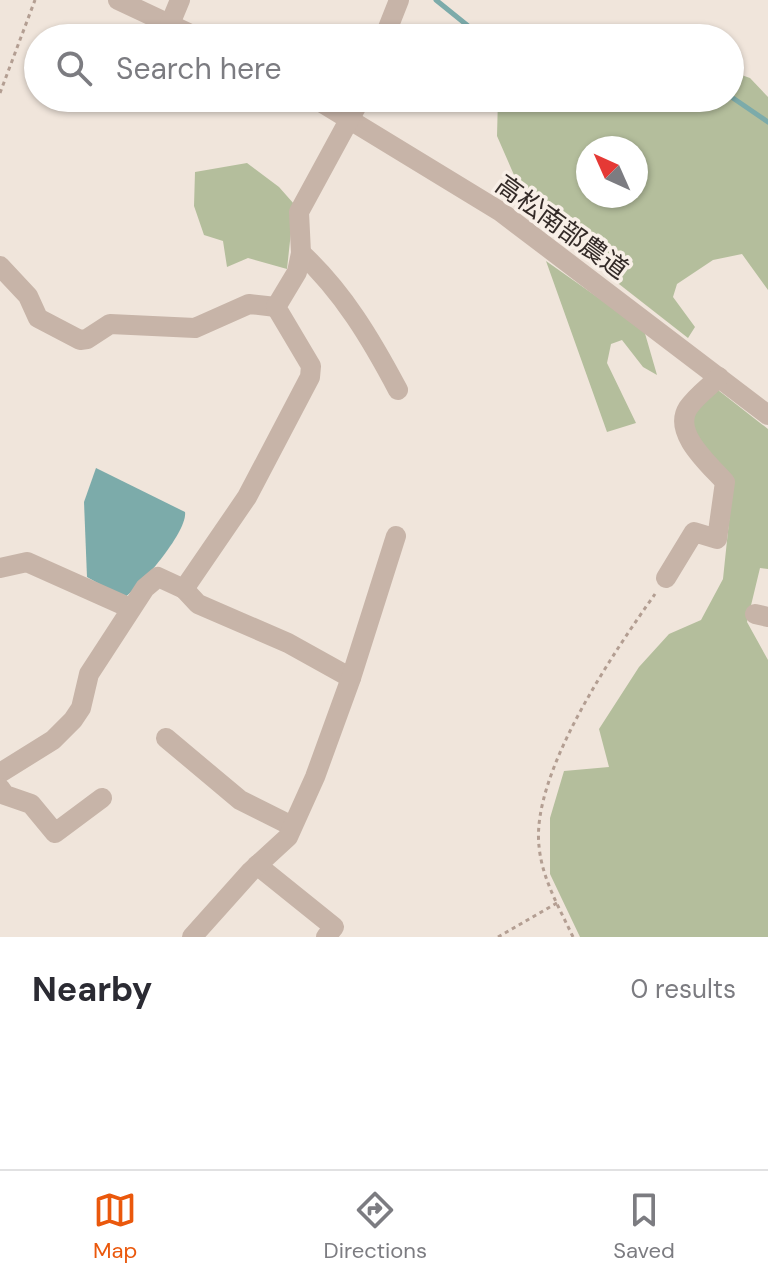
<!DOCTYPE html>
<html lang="en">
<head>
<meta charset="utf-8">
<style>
	:root { --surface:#fff; --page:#f7f7f7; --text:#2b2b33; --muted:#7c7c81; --line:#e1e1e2; --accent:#ea580c }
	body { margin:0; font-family:"DM Sans","Noto Sans JP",sans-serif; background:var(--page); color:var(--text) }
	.compass { position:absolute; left:576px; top:136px; width:72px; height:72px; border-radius:50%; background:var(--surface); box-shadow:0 2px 6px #0004; rotate:315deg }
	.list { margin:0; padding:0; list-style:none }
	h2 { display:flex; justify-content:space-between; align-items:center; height:104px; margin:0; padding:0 32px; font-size:34px }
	h2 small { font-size:26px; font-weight:400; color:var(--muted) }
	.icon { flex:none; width:44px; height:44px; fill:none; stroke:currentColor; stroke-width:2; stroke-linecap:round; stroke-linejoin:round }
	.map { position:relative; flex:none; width:768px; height:937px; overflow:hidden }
	.search { position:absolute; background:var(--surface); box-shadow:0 2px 6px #0004; left:24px; right:24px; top:24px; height:88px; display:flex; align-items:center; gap:20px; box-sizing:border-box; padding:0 28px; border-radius:44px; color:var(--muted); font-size:30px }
	.sheet { height:232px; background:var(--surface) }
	nav { display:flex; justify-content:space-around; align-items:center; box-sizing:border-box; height:112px; border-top:2px solid var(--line); background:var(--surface); font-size:22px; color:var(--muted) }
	nav a { display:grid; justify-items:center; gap:4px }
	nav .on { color:var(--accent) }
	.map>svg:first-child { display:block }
	.green { fill:#b4be9c; fill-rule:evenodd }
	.water { fill:#7cabaa }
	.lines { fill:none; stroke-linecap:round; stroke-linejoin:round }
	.stream { stroke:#7cabaa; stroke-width:5 }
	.path { stroke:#b39e92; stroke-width:3; stroke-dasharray:4 4; stroke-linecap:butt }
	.minor { stroke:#c7b4a8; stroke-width:20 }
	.labels { text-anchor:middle; stroke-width:7; stroke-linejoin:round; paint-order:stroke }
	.street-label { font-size:26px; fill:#342b28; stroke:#f8efe7 }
</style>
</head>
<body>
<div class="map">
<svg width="768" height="937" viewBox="0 0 768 937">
	<rect width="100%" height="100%" fill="#f0e5db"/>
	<g class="green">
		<polygon points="605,24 643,38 551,38"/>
		<path d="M730 71 750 78 768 97V290L742 254 713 260 677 284 673 297 695 327 688 338 532 216 497 136 498 98H730ZM588 148H636V196H588Z"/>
		<polygon points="247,163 279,187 294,204 287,269 248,258 227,267 223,241 204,235 194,206 195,172"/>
		<polygon points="546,261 644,330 657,375 643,367 622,340 611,344 607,363 636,423 607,432"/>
		<polygon points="718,390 768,429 768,569 760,568 747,622 768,660 768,937 580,937 550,874 550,818 564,771 609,767 599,729 639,667 669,634 701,620 723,579 733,483 690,430 697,408"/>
	</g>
	<path class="water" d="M96 468 185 512C188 531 141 586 124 598L87 577 84 502Z"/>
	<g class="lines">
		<g class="stream">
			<polyline points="436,0 483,38"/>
			<polyline points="581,38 588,38"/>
			<polyline points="730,96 768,122"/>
		</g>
		<g class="path">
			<polyline points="0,93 35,0"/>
			<polyline points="498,937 557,903"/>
			<path d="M573 937C559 907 542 879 539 846 531 773 614 652 655 594"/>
		</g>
		<g class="minor">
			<polyline points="118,0 199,38"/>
			<polyline points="170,24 180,0"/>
			<polyline points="384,38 399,0"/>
			<polyline points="314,98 501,212 768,415"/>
			<path d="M301 253C343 292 371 339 398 390"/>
			<polyline points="0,266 28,296 38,318 80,340 87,339 110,324 195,328 249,304 276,307"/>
			<polyline points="0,568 27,562 130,608"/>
			<path d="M666 578 694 532 717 539 725 482C710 465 672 433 688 408 695 397 710 386 719 377"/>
			<polyline points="184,589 198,604 288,643 351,678"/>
			<polyline points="755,614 768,617"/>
			<polyline points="166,738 240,800 292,826"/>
			<polyline points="0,773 53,740 73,720 81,708 89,674 145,588 158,577 184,589 247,497 310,377 311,366 276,307 297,272 301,253 299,212 361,98"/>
			<polyline points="0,788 5,795 31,804 55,833 102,798"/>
			<polyline points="257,865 334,927 326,937"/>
			<polyline points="192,937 251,871 288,837 315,777 351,678 396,536"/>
		</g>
	</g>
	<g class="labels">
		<g class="street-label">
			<text transform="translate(562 227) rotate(36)" y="9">高松南部農道</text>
		</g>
	</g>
</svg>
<svg class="compass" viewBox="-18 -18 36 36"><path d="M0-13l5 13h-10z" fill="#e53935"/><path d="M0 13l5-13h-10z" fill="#7c7c81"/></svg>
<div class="search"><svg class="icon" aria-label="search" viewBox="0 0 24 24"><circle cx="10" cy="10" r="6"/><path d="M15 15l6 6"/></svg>Search here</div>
</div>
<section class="sheet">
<h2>Nearby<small>0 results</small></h2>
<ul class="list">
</ul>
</section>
<nav>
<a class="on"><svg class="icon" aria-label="map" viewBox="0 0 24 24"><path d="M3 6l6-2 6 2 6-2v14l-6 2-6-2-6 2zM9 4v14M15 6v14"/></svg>Map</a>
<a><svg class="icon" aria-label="directions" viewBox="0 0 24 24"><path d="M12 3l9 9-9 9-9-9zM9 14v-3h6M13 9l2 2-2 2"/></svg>Directions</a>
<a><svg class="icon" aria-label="saved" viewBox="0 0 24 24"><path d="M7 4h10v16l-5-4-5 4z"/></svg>Saved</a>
</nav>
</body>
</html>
